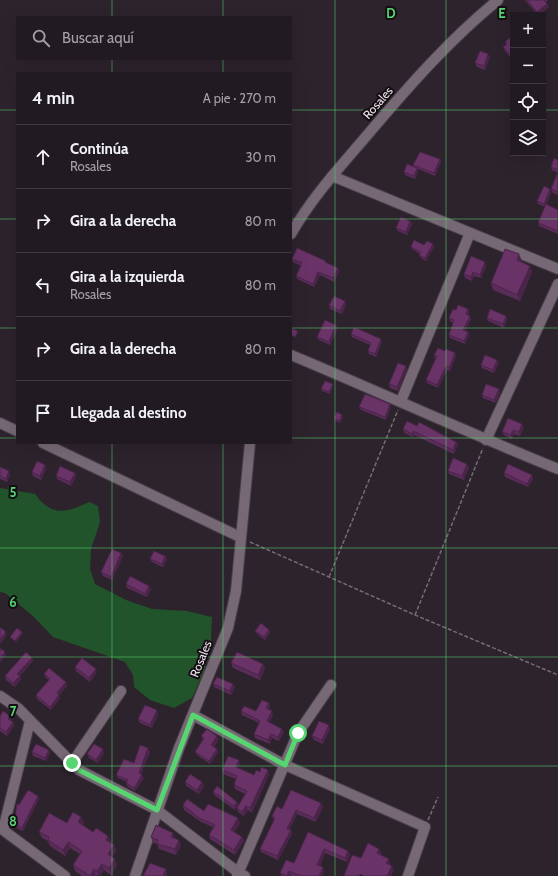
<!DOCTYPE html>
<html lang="es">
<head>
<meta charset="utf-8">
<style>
	:root { --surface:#221a22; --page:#2e272f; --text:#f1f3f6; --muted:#a2a1a5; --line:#3f3840 }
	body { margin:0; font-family:Cabin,sans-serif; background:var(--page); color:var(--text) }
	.controls { position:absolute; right:12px; top:12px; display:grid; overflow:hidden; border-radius:0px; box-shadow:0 4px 16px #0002 }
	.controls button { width:36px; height:36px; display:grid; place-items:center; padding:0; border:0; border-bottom:1px solid var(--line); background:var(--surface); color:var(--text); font:20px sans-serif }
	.stop { position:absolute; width:12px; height:12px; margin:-9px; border:3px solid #57d570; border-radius:50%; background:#fff }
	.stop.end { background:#57d570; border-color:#fff; box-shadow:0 1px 4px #0008 }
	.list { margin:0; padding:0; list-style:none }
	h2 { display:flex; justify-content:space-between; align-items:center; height:52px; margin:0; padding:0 16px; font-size:17px }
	h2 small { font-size:13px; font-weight:400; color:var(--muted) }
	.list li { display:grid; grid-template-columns:26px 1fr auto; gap:12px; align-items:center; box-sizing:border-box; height:64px; padding:0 16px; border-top:1px solid var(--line) }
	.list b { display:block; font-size:15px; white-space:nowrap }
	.list p { margin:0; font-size:13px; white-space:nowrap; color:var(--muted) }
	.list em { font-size:13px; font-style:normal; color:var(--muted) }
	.icon { flex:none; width:22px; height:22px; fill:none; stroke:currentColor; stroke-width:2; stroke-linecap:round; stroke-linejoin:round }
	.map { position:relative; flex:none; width:558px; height:876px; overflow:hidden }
	.search { position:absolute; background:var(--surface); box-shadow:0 4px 16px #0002; left:16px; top:16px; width:276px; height:44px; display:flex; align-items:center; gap:10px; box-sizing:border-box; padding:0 14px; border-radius:0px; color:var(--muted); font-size:15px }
	.panel { position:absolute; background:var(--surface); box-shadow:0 4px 16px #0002; left:16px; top:72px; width:276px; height:372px; border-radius:0px }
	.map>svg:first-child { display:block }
	.green { fill:#22542b }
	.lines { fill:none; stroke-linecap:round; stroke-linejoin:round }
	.minor-casing { stroke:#494049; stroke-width:12 }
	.path { stroke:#756c75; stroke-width:1.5; stroke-dasharray:4 2; stroke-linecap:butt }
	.minor { stroke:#766975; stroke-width:10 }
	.wall { fill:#5a2c59 }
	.shaded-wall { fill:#4a2449 }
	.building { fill:#693368; stroke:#4a2449 }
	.route { stroke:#57d570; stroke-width:5 }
	.grid { fill:none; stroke:#57d570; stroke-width:1; stroke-opacity:0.55 }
	.labels { text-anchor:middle; stroke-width:4; stroke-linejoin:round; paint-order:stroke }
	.street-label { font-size:12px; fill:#ece5ec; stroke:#130e12 }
	.grid-label { font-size:13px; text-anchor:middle; font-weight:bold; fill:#57d570; stroke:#130e12; stroke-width:4; stroke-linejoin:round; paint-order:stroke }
</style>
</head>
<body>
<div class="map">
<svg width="558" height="876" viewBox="0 0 558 876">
	<rect width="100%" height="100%" fill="#2d232d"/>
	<path class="green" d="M0 488 35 494C52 517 65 513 89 502L98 506 100 522 91 549 90 569 95 584 126 600 152 609 187 611 212 617 211 640 204 671 192 698 174 708 150 700 134 687 133 675 125 662 53 637 33 616 5 593 0 592Z"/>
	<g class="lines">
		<g class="minor-casing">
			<g id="minor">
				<polyline points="332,176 558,269"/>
				<path d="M291 234C312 197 341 166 369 133 409 86 450 39 498 0"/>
				<path d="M291 355C380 392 468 433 558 469"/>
				<polyline points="401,401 470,233"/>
				<polyline points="0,423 17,431"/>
				<polyline points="486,440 558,284"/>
				<polyline points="43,443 240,537"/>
				<polyline points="0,696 19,709 79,770 157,810 239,873 245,876"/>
				<polyline points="193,715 285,765 425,827 408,876"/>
				<polyline points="30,721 3,830 65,876"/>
				<polyline points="72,763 121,691"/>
				<polyline points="135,876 179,748 228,628 236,591 250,443"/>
				<polyline points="237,876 298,733 331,685"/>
			</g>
		</g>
		<g class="path">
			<polyline points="250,542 415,615 558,675"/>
			<polyline points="329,577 398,410"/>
			<polyline points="415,615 483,448"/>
			<polyline points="428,820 438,797"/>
		</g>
		<use href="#minor" class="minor"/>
	</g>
	<g class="wall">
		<polygon points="525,0 548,0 546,2 549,7 539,15 538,15"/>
		<polygon points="513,35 511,58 505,51 503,47 506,45 505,42"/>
		<polygon points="490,57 485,70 477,67 475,63"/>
		<polygon points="440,159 441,162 435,176 418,169 418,171 415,179 405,175 404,172 414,167 413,165"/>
		<polygon points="558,160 558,195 553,193 551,189 558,173 552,170 551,167"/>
		<polygon points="550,189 551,193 546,205 558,210 558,234 539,226 538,223 545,207 538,204 537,201"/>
		<polygon points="410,221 412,224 407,235 398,231 396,228"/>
		<polygon points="433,244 434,247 426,261 421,258 419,255 420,254 412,249 411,247"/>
		<polygon points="292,259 327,263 338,268 339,272 334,282 320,275 314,287 297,279 296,276 301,266 293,262"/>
		<polygon points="522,261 521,262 530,266 532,272 520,301 493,290 491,283"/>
		<polygon points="486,266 481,278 474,276 472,281 465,278 464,274"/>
		<polygon points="345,301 346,305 342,314 330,309 329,305"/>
		<polygon points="468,309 469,312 468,315 471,319 465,331 468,332 469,335 465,344 450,338 449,335 453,323 450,321 449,318 456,310"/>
		<polygon points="506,316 507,319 504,328 488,321 487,318"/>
		<polygon points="338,328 330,345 319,340 317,337"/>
		<polygon points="351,334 382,342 376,357 369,354 368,351 370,345 352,337"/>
		<polygon points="434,355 456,356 450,371 447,370 438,388 427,383 426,380 435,359"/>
		<polygon points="497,360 499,363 494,373 482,368 481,365"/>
		<polygon points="407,370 398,391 390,388 389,384"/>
		<polygon points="333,384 333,386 330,394 322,391 321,389"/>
		<polygon points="499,389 500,393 496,403 483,398 482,395"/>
		<polygon points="359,407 391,407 386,420 361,410"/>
		<polygon points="343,417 340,423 334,420 334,418"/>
		<polygon points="417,426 456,442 458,445 454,454 414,435 413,437 404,433 403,429"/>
		<polygon points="524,427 520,436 514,434 512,439 504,435 502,432"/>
		<polygon points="45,465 46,469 41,480 33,476 32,472"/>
		<polygon points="0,467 10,475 7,482 0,479"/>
		<polygon points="469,467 464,480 449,474 448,471"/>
		<polygon points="75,473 76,476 71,486 57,479 56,476"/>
		<polygon points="504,473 532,475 533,479 528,487 505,477"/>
		<polygon points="121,553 123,556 112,580 103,576 101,572"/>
		<polygon points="165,556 167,559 163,567 152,562 150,559"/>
		<polygon points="126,584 151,589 147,597 127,588"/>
		<polygon points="269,630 270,633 265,640 257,634 255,631"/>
		<polygon points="32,658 33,661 20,676 21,679 15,687 6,680 5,676"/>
		<polygon points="231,663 263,664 265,669 260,680 233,668"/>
		<polygon points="75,667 97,672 90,682 76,671"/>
		<polygon points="44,674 67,686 59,695 60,698 51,710 37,699 36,695 49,680 45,677"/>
		<polygon points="213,684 233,684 235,687 231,695 214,687"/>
		<polygon points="269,703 270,707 269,709 273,715 269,723 284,732 279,741 272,738 270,744 255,738 254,734 259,723 242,715 241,711 256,711"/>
		<polygon points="158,714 152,728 140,723 138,719"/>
		<polygon points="0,716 10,716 11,719 10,721 13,722 14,726 7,736 0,731"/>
		<polygon points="330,729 323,744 314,740 312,736"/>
		<polygon points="201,736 219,739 214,747 217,749 218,752 210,764 197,755 195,752 203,740"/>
		<polygon points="148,748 150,752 141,774 144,778 135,791 127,786 126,783 127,782 118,778 116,775 134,763"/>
		<polygon points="49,750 50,753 46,761 33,756 32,752"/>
		<polygon points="104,753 98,763 89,758 87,754"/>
		<polygon points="240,764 238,768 254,775 269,774 252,813 248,810 244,816 238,812 237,808 245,794 235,789 234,785 236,779 223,774 222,770"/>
		<polygon points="185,782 202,782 204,786 199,794 186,786"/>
		<polygon points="213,792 237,802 238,805 235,810 214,795"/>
		<polygon points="38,796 39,799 23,831 15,827 14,824 19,805"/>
		<polygon points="321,803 323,807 316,822 297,814 289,830 291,830 292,834 278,860 261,852 260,849 274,820 272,816 282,809"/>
		<polygon points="183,805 204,811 240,823 234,832 242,837 244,841 235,855 210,839 209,835 213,827 201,822 184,810"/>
		<polygon points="81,817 84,823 83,825 93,832 108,836 111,842 114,845 116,851 112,857 117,865 111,875 104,870 100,876 97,875 96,876 82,876 75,871 73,865 80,854 70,848 65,856 50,846 48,841 42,838 39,832 67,823"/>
		<polygon points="308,832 348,851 350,855 347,862 325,853 320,866 324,871 322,876 292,876 291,875 291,876 282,876 280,873 294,863"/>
		<polygon points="151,837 175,838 181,845 176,855 159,849 157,844 153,843"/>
	</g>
	<g class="shaded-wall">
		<polygon points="547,4 549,7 539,15 538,15 537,12"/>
		<polygon points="513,52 513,56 511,58 510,54"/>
		<polygon points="488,54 490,57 485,70 484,66"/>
		<polygon points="440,159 441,162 435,176 434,173"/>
		<polygon points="417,168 418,171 415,179 414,176"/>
		<polygon points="550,189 551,193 545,207 544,204"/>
		<polygon points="410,221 412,224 407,235 406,232"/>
		<polygon points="433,244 434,247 426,261 425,258"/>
		<polygon points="519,254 522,261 519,267 517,260"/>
		<polygon points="485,262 486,266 481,278 480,275"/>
		<polygon points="530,266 532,272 520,301 517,295"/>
		<polygon points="338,268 339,272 334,282 333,278"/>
		<polygon points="318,272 320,275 314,287 313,284"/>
		<polygon points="473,272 474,276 472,281 471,277"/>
		<polygon points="345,301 346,305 342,314 340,311"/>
		<polygon points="468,309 469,312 467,318 466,314"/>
		<polygon points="470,316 471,319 464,333 463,330"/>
		<polygon points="506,316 507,319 504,328 503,324"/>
		<polygon points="336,325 338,328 330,345 329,342"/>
		<polygon points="298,331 298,333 295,339 295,337"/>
		<polygon points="468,332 469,335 465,344 464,341"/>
		<polygon points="381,339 382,342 376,357 375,354"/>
		<polygon points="455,353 456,356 450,371 449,368"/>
		<polygon points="497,360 499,363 494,373 493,370"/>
		<polygon points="406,366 407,370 398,391 397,387"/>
		<polygon points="446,366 447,370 438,388 437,385"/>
		<polygon points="333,384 333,386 330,394 329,392"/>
		<polygon points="499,389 500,393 496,403 494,400"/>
		<polygon points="390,404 391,407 386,420 385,417"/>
		<polygon points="342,415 343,417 340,423 339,421"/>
		<polygon points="522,424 524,427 520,436 519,432"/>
		<polygon points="513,430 514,434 512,439 511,435"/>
		<polygon points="413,431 414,435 413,437 412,434"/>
		<polygon points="456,442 458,445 454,454 453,450"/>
		<polygon points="467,464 469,467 464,480 462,476"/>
		<polygon points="45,465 46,469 41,480 40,476"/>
		<polygon points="9,471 10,475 7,482 6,479"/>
		<polygon points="75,473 76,476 71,486 70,482"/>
		<polygon points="532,475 533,479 528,487 527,484"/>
		<polygon points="121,553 123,556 112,580 111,577"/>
		<polygon points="165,556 167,559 163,567 162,564"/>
		<polygon points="149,586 151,589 147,597 145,594"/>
		<polygon points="269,630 270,633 265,640 264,637"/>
		<polygon points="6,632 7,635 0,645 0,640"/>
		<polygon points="22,632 23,633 16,643 15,641"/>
		<polygon points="5,652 6,655 0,663 0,658"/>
		<polygon points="32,658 33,661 20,676 21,679 15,687 13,683 17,674"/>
		<polygon points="263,664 265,669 260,680 258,675"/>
		<polygon points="96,669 97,672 90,682 89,678"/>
		<polygon points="66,682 67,686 59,695 60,698 51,710 50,707 57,693"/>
		<polygon points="233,684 235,687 231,695 230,691"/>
		<polygon points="269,703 270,707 267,712 266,708"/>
		<polygon points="157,710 158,714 152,728 150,725"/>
		<polygon points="272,711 273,715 268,725 267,721"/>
		<polygon points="10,716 11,719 9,722 8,719"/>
		<polygon points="13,722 14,726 7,736 6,732"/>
		<polygon points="329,725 330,729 323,744 322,740"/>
		<polygon points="282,729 284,732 279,741 278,737"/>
		<polygon points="271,734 272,738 270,744 268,740"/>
		<polygon points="217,736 219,739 212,748 211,745"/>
		<polygon points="148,748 150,752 140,776 139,773"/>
		<polygon points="103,749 104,753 98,763 96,760"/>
		<polygon points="217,749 218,752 210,764 209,761"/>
		<polygon points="49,750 50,753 46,761 45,758"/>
		<polygon points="239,760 240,764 237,771 236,767"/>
		<polygon points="268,770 269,774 252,813 250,808"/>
		<polygon points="142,775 144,778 135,791 134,788"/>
		<polygon points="202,782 204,786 199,794 197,790"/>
		<polygon points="38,796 39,799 23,831 22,828"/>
		<polygon points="237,802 238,805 235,810 234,806"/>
		<polygon points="321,803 323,807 316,822 314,818"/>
		<polygon points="246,806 248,810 244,816 242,812"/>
		<polygon points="296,810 297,814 288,832 287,829"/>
		<polygon points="81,817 84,823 81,828 78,822"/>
		<polygon points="238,818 240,823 233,834 231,830"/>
		<polygon points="291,830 292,834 278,860 277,856"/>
		<polygon points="173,833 175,838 173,842 171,837"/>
		<polygon points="108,836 111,843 106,840"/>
		<polygon points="242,837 244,841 235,855 234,850"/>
		<polygon points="179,840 181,845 176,855 175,849"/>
		<polygon points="68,842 70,848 65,856 63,850"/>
		<polygon points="114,845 116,851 110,860 108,854"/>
		<polygon points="324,849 325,853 319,869 317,865"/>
		<polygon points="379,849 381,853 378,858 377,853"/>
		<polygon points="348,851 350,855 347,862 345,858"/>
		<polygon points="115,859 117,865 111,875 109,868"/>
		<polygon points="389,859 390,863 388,868 386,863"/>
		<polygon points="102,864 104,870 100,876 99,876 97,871"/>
		<polygon points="392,866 394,870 391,876 387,876"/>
		<polygon points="323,867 324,871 322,876 319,876"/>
		<polygon points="94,869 96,876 90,876"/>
		<polygon points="166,869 167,873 166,876 163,876"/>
		<polygon points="289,871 291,875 291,876 287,876"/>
	</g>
	<g class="building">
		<polygon points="527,0 544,0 547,4 537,12"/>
		<polygon points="513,35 513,52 510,54 503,47 507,44 505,42"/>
		<polygon points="480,51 488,54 484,66 475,63"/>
		<polygon points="420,152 440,159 434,173 413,165"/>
		<polygon points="554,158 558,160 558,170 551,167"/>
		<polygon points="407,164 417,168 414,176 404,172"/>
		<polygon points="558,172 558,192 551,189"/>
		<polygon points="544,186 550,189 544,204 537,201"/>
		<polygon points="546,204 558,210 558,231 538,223"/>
		<polygon points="401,217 410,221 406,232 396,228"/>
		<polygon points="414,240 424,245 427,241 433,244 425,258 419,255 421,252 411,247"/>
		<polygon points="297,248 326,261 325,262 338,268 333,278 318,272 313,284 296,276 302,263 292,259"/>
		<polygon points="505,249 519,254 517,260 530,266 517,295 491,283"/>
		<polygon points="471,256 485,262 480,275 473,272 471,277 464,274"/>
		<polygon points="334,296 345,301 340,311 329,305"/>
		<polygon points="458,305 468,309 466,314 470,316 463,330 468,332 464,341 449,335 454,320 449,318 453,309 456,310"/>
		<polygon points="490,309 506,316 503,324 487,318"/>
		<polygon points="325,320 336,325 329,342 317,337"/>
		<polygon points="354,327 381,339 375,354 368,351 371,343 351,334"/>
		<polygon points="291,328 298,331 295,337 291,335"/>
		<polygon points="438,348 445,351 446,349 455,353 449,368 446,366 437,385 426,380 437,356 434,355"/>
		<polygon points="485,355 497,360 493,370 481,365"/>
		<polygon points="398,363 406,366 397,387 389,384"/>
		<polygon points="325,381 333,384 329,392 321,389"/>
		<polygon points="486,384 499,389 494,400 482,395"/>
		<polygon points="365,394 390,404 385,417 359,407"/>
		<polygon points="337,412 342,415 339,421 334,418"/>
		<polygon points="508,418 522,424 519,432 513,430 511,435 502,432"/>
		<polygon points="407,421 417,426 419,422 456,442 453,450 413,431 412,434 403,429"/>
		<polygon points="453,458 467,464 462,476 448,471"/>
		<polygon points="37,461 45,465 40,476 32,472"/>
		<polygon points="508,464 532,475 527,484 504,473"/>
		<polygon points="60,466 75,473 70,482 56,476"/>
		<polygon points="0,467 9,471 6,479 0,476"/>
		<polygon points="112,549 121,553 111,577 101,572"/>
		<polygon points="154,551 165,556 162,564 150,559"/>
		<polygon points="130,576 149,586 145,594 126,584"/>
		<polygon points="261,623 269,630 264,637 255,631"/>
		<polygon points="0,627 6,632 0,640"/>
		<polygon points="17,628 22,632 15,641 10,637"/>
		<polygon points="0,648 5,652 0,658"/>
		<polygon points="26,652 32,658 17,674 20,676 13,683 5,676"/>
		<polygon points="237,652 263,664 258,675 231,663"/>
		<polygon points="82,658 96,669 89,678 75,667"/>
		<polygon points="49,668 66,682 57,693 59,695 50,707 36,695 50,679 44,674"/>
		<polygon points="217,677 233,684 230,691 213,684"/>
		<polygon points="262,700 269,703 266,708 272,711 267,721 282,729 278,737 271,734 268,740 254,734 260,721 241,711 244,706 256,711"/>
		<polygon points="145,705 157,710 150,725 138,719"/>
		<polygon points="3,711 10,716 8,719 13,722 6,732 0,728 0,716"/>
		<polygon points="319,721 329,725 322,740 312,736"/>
		<polygon points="207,729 217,736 211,745 217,749 209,761 195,752 204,738 201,736"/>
		<polygon points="36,744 49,750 45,758 32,752"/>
		<polygon points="94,744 103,749 96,760 87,754"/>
		<polygon points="140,745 148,748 139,773 142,775 134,788 126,783 128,780 116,775 124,759 134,763"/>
		<polygon points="228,756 239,760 236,767 254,775 256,770 260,772 261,767 268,770 250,808 246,806 242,812 237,808 247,791 234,785 237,776 222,770"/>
		<polygon points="190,774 202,782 197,790 185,782"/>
		<polygon points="217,786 237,802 234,806 213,792"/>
		<polygon points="28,790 38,796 22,828 14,824 17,804 19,805"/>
		<polygon points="291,790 321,803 314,818 296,810 287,829 291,830 277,856 260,849 275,818 272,816 277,806 282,809"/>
		<polygon points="187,799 204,811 208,804 238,818 231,830 242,837 234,850 209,835 215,825 199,818 183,805"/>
		<polygon points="73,812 81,817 78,822 93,832 96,828 108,836 106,840 114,845 108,854 115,859 109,868 102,864 97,871 94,869 90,876 73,865 82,851 68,842 63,850 48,840 49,837 39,832 49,813 67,823"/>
		<polygon points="156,825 173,833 171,837 179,840 175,849 157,844 158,840 151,837"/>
		<polygon points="308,832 348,851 345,858 324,849 317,865 323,867 319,876 301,876 289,871 287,876 280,873 286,860 294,863"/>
		<polygon points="368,843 379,849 377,853 389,859 386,863 392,866 387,876 364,876 360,874 359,876 344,876 352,855 361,858"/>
		<polygon points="150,863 166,869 163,876 143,876"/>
	</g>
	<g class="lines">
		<polyline class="route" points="72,763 79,770 157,810 193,715 285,765 298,733"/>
	</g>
	<path class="grid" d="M112 0V17M223 0V17M335 0V876M446 0V876M112 59V73M223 59V73M0 110H17M291 110H513M543 110H558M0 219H17M291 219H558M0 328H17M291 328H558M0 438H17M291 438H558M112 443V876M223 443V876M0 548H558M0 657H558M0 766H558"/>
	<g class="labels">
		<g class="street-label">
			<text transform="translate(378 103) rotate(-49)" y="4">Rosales</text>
			<text transform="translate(201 659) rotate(-68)" y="4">Rosales</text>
		</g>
	</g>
	<g class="grid-label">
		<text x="391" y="18">D</text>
		<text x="502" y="18">E</text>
		<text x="13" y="497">5</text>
		<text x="13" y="607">6</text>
		<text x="13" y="716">7</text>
		<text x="13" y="826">8</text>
	</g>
</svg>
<div class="controls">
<button>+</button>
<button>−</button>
<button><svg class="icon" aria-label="locate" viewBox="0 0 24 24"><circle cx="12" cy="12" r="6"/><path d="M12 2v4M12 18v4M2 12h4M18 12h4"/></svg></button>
<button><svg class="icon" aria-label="layers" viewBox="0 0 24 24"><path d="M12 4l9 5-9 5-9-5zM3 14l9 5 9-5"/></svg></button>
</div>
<div class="stop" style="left:298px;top:733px"></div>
<div class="stop end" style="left:72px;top:763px"></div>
<div class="search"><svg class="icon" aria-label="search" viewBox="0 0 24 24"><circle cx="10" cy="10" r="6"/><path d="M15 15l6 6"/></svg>Buscar aquí</div>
<section class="panel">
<h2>4 min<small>A pie · 270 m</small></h2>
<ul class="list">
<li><svg class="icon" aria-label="ahead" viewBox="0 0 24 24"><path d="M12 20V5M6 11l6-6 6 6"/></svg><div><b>Continúa</b><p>Rosales</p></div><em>30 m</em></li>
<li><svg class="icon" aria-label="right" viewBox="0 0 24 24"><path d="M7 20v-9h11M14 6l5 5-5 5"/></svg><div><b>Gira a la derecha</b></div><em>80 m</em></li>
<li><svg class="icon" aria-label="left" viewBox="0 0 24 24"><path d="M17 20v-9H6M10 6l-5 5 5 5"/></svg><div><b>Gira a la izquierda</b><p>Rosales</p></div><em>80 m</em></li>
<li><svg class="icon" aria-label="right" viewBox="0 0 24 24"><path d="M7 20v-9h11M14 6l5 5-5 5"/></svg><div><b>Gira a la derecha</b></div><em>80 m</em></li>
<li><svg class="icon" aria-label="arrive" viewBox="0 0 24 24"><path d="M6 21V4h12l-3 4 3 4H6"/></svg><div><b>Llegada al destino</b></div></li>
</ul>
</section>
</div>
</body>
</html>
